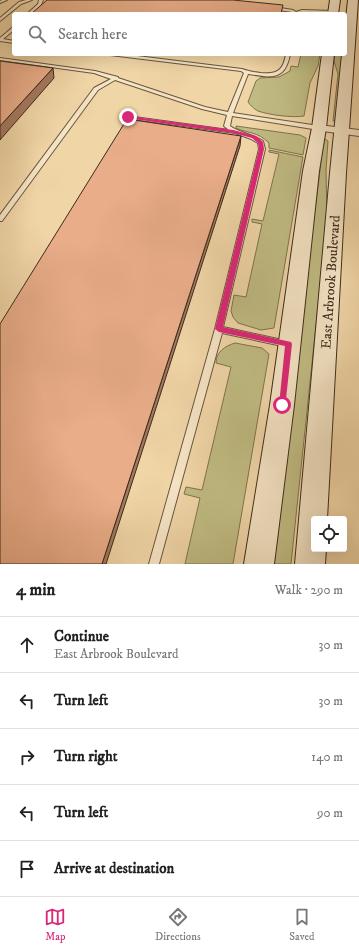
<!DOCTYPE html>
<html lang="en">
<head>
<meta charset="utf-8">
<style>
	:root { --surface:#fff; --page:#f6f6f6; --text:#222; --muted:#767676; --line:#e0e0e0; --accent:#db2777 }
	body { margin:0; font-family:"IM FELL DW Pica",serif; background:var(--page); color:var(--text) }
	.controls { position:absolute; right:12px; bottom:12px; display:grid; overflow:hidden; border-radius:4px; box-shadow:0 4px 16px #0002 }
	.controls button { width:36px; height:36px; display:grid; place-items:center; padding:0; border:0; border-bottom:1px solid var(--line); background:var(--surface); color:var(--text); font:20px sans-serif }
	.stop { position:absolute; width:12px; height:12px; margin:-9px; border:3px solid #db2777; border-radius:50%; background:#fff }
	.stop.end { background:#db2777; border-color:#fff; box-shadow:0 1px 4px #0008 }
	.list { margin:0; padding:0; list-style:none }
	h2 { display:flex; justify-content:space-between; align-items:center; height:52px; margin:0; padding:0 16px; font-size:17px }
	h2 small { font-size:13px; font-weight:400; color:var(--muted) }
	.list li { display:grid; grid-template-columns:26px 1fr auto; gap:12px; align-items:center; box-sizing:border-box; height:56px; padding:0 16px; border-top:1px solid var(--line) }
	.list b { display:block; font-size:15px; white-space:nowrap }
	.list p { margin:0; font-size:13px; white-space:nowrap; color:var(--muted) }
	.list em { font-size:13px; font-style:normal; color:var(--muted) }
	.icon { flex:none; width:22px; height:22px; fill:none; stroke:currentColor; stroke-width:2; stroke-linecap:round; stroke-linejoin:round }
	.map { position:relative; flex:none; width:359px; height:564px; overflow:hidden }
	.search { position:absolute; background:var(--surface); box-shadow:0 4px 16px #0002; left:12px; right:12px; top:12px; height:44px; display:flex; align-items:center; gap:10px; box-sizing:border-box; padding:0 14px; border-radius:4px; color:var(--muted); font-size:15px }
	.sheet { height:332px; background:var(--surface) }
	nav { display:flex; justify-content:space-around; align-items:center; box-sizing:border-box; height:56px; border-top:1px solid var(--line); background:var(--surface); font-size:11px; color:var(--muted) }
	nav a { display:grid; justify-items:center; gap:2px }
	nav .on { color:var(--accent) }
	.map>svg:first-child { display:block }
	.green { fill:#c0bb82; stroke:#7e734f }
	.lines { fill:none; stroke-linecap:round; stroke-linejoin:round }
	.lane-casing { stroke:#69563e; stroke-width:2 }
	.street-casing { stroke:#69563e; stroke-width:2 }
	.secondary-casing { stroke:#3c2b1c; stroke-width:2 }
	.lane { fill:#f5e4c5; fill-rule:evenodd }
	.street { fill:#f5e4c5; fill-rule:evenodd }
	.secondary { fill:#f5e4c5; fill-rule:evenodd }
	.shaded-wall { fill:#a37960; stroke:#3c2b1c }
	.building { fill:#e9ad89; stroke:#3c2b1c }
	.route { fill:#db2777 }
	.labels { text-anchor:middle; stroke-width:3; stroke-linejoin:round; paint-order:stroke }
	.street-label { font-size:14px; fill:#3c2b1c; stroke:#f5e4c5 }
</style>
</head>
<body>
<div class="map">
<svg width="359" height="564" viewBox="0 0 359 564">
	<rect width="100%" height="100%" fill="#f0d5a6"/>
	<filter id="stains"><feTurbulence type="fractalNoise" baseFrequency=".005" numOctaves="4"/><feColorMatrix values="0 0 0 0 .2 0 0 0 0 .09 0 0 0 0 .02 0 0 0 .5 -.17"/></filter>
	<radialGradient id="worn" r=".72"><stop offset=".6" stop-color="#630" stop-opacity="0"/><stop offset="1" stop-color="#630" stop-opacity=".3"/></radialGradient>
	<g class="green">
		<path d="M301 54H320L318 66 310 83 304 116C293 118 269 115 258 111 254 109 251 106 248 102L256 81 260 78 279 77 290 71 291 66 298 67Z"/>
		<polygon points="335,54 344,54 336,121 333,121 338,74 334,61"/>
		<path d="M236 126 300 135 306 138 303 155 269 148V143C257 131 249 134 236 128Z"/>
		<polygon points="325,139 328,141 326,170 327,220 291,564 270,564 319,179 323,142"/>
		<polygon points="269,150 303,157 274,328 261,330 238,323 233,317 231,311 234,295 246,297 262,224 252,222 252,219 263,221 279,154 269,152"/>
		<path d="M235 343 262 348 269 354 233 564H185L200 498 184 494 186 487 202 490 231 367 216 363C216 352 225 346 235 343Z"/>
	</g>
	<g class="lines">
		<g class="lane-casing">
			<g id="lane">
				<polygon points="2,0 7,0 0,3 0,1"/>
				<polygon points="26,0 32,0 21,4 0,21 0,18 19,2"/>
				<polygon points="39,0 43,0 41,5 31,14 27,14 38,4"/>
				<polygon points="274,7 293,10 296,12 302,10 333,11 335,12 333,13 302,12 298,14 294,14 292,12 273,9 273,7"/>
				<polygon points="13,27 14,27 14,30 3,39 14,41 14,43 0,41 0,38"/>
				<path d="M108 54H121L242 69C251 72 273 77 280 69 284 65 285 59 286 54H290C285 82 270 77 248 74L233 113 319 126 322 128 319 130 232 116 230 126C240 133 252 134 263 141L265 149 223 327 287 341 290 342 291 344 290 346 287 347 222 333 159 564H149L215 329 259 149 258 143 251 139 235 133 125 118V117L127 116 229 130 224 126 227 115 202 109 115 80 98 90 2 221H0V215L94 88 111 79 94 73 0 60V58L95 71 118 77V78L205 107 228 112 244 73 241 71 110 55Z"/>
			</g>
		</g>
		<g class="street-casing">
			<polygon id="street" points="319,125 359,130 359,136 315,130 314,128 315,126"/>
		</g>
		<g class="secondary-casing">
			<g id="secondary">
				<polygon points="330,0 340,0 338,14 328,14"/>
				<polygon points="348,0 358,0 346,173 327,519 314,519 314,549 326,549 325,564 295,564 330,173 342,54 345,54 345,28"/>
				<polygon points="322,54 334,54 326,128 319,171 294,405 274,564 244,564 270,405 303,171 312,128"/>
			</g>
		</g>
		<use href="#lane" class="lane"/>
		<use href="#street" class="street"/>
		<use href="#secondary" class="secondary"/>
	</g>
	<g class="shaded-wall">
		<polygon points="53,68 54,78 0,140 0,126"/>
		<polygon points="241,136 240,146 106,564 102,564"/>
	</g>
	<g class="building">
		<polygon points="47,0 233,0 283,5 281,14 31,14"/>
		<polygon points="0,61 53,68 0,126"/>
		<polygon points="127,119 241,136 102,564 0,564 0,324"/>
	</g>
	<polygon class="route" points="128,116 233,130 256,136 263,142 264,149 223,327 291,342 292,344 285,408 282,409 279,405 285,346 219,332 215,329 259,149 258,143 252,138 233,133 126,118"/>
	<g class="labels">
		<g class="street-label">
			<text transform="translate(330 282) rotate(-86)" y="5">East Arbrook Boulevard</text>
		</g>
	</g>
	<rect width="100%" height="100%" filter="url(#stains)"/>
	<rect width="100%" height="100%" fill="url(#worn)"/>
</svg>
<div class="controls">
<button><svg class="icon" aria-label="locate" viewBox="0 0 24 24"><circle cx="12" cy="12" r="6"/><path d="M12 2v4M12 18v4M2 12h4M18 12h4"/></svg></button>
</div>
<div class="stop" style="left:282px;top:405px"></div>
<div class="stop end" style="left:128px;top:117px"></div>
<div class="search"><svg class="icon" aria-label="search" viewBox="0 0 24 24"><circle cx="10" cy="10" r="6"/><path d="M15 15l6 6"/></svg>Search here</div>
</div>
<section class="sheet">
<h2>4 min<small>Walk · 290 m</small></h2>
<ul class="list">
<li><svg class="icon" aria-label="ahead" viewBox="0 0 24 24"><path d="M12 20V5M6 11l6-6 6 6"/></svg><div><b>Continue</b><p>East Arbrook Boulevard</p></div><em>30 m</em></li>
<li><svg class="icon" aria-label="left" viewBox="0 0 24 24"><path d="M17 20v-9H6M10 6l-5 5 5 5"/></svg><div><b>Turn left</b></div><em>30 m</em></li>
<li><svg class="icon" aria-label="right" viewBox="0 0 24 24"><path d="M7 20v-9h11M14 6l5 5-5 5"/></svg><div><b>Turn right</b></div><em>140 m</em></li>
<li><svg class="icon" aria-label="left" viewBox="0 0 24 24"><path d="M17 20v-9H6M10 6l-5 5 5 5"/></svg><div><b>Turn left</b></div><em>90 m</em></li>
<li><svg class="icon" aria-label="arrive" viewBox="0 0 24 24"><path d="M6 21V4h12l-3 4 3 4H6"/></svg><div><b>Arrive at destination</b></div></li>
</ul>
</section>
<nav>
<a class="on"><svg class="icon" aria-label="map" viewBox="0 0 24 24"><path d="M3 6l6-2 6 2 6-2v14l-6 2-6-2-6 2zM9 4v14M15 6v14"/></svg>Map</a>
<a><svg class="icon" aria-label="directions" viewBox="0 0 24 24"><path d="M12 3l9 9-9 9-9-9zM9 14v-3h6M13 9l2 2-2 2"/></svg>Directions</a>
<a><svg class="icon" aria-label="saved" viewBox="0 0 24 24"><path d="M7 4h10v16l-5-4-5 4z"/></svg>Saved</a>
</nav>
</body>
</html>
